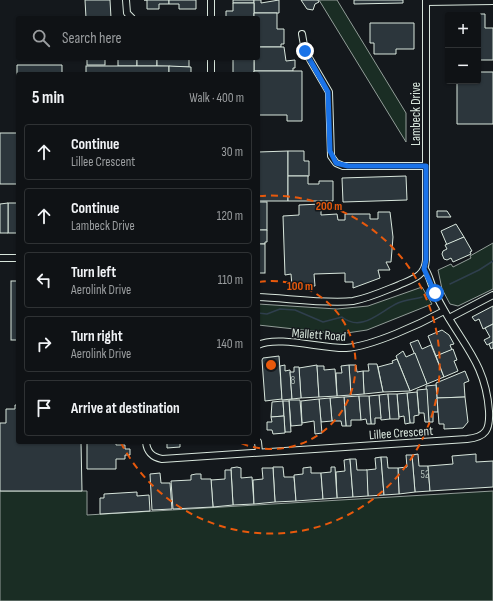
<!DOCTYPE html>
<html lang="en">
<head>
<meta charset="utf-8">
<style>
	:root { --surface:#0f1215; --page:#1d2022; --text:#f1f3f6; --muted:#9b9ea0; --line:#2f3234 }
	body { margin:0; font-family:"Sofia Sans Condensed",sans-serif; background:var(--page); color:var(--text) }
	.controls { position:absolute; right:12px; top:12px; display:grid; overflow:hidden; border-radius:4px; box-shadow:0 1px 3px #0004 }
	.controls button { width:36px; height:36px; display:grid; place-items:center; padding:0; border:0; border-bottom:1px solid var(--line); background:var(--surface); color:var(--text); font:20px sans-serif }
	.stop { position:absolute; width:12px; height:12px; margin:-9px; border:3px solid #1a73e8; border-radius:50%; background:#fff }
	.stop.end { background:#1a73e8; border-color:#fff; box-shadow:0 1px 4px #0008 }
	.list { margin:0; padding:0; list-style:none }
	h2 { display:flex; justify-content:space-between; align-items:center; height:52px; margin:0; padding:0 16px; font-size:17px }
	h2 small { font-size:13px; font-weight:400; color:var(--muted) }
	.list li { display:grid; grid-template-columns:26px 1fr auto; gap:12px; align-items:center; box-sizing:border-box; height:56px; margin:0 8px 8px; padding:0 8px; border:1px solid var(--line); border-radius:4px }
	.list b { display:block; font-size:15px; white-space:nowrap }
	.list p { margin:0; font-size:13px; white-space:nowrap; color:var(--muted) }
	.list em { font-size:13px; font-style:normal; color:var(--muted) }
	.icon { flex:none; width:22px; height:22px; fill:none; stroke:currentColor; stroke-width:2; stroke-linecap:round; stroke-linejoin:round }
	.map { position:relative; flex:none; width:493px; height:601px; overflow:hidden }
	.search { position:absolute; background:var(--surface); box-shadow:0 1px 3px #0004; left:16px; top:16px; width:244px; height:44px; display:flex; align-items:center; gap:10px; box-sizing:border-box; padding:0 14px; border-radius:4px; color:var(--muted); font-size:15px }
	.panel { position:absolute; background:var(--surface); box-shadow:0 1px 3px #0004; left:16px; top:72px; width:244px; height:372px; border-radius:4px }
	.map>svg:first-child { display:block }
	.green { fill:#1a2d24; stroke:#939e99 }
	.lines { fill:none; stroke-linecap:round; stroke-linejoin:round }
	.stream { stroke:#2f3f4d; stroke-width:1.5 }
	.building { fill:#2c363c; stroke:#d8e6dc }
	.minor-casing { stroke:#d8e6dc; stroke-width:8 }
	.minor { stroke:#14181c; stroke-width:6 }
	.route { stroke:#1a73e8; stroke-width:5 }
	.ring { fill:none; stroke:#e8590c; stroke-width:2; stroke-dasharray:7 5 }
	.labels { text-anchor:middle; stroke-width:3; stroke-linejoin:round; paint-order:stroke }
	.number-label { font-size:11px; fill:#adbab4 }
	.street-label { font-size:13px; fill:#d8e6dc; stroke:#14181c }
	.centre { fill:#e8590c; stroke:#14181c; stroke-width:2 }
	.ring-label { font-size:12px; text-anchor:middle; font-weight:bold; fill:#e8590c; stroke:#14181c; stroke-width:3; stroke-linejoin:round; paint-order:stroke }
</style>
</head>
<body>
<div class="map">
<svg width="493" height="601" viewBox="0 0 493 601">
	<rect width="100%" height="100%" fill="#14181c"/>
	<g class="green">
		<polygon points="319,0 337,0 406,113 406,142"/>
		<polygon points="493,243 493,289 458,306 450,304 442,289 438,270 451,264 453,267 471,258 470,256"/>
		<polygon points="422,287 432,304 367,330 340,334 258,325 258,304 337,309 368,306"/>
		<polygon points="0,491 87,491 87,515 493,491 493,601 0,601"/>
	</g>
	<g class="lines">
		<g class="stream">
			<polyline points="450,284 479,270 493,261"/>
			<path d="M258 313 267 314 280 309 295 310 323 322 342 317C362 333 380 311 398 303 405 300 415 299 422 297"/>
		</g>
	</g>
	<g class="building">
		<polygon points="85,0 110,0 111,18 86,18"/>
		<polygon points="144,0 169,0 169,4 159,4 159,9 147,9 147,0"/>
		<polygon points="169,0 196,0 196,9 179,9 179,4 169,4"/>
		<rect x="233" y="0" width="21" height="3"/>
		<polygon points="254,0 261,0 261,3 279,0 279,13 254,13"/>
		<polygon points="301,0 318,0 319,2 315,4 313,10 307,9"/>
		<polygon points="354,0 403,0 403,3 354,4"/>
		<polygon points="233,3 254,3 254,18 226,18 226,11 233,11"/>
		<polygon points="254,13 277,13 277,29 284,29 284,44 281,44 281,47 258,47 258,18 254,18"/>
		<polygon points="452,14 485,14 485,28 493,28 493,60 478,60 478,15"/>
		<polygon points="370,23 414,23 414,49 396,49 396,54 374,54 374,43 370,43"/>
		<polygon points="258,47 284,47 286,61 295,60 295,68 293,68 293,71 254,71 254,58 258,58"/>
		<rect x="87" y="58" width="18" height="7"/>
		<rect x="118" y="58" width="19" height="8"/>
		<rect x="137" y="58" width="20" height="8"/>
		<polygon points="157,58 189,58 189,67 157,66"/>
		<rect x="233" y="58" width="21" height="16"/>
		<polygon points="17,65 62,65 62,74 18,74 17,82"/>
		<rect x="86" y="66" width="83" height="8"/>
		<polygon points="169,66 191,67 191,74 169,74"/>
		<polygon points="254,71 302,71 302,121 287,121 287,115 258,115 258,74 254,74"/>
		<polygon points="478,72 493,72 493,124 457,124 457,81 478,81"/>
		<rect x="0" y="133" width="18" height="51"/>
		<polygon points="288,151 288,201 258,201 258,152"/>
		<polygon points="288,151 304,151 304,161 309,161 309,176 288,176"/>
		<polygon points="288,176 308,176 308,184 319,184 319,181 333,181 333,201 288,201"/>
		<polygon points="406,176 407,200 343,202 342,178"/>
		<rect x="258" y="202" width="9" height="28"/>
		<rect x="8" y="203" width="10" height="30"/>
		<polygon points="8,203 8,233 0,233 0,204"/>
		<polygon points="321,204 321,215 337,214 338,220 345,220 345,214 370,214 370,219 378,219 378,212 390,212 393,237 391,262 386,262 390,270 378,270 380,278 353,288 353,282 345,282 345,273 314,274 315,286 292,286 291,274 285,275 283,216 299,215 299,205"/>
		<polygon points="437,211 447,211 451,217 437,217"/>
		<polygon points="456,224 464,237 447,245 441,231"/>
		<polygon points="258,230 267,230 267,242 265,242 265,244 258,244"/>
		<polygon points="464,237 472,251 470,252 471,254 453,262 451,258 447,260 444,259 442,254 443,251 447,249 445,245"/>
		<rect x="258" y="244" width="7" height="29"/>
		<rect x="11" y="281" width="7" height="59"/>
		<polygon points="493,306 493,324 483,329 479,319 475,321 472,317"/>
		<polygon points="493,324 493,342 487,345 484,340 490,337 485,328"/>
		<polygon points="442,330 449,335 454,344 450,345 452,350 436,356 428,336"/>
		<polygon points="418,340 422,349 431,345 444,377 427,384 410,343"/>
		<polygon points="493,342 493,348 491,349 489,344"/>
		<polygon points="453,349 457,360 454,361 458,371 444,377 436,356"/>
		<polygon points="403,351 406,357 415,353 427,384 410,391 396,356"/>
		<polygon points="279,356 282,399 265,401 262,360 263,358"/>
		<polygon points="397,359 410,391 383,392 378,367 393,363 392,361"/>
		<polygon points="368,364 377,364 383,392 364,394 363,371 369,371"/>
		<polygon points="285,365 285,371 290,370 292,399 282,400 280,366"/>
		<polygon points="317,365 319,397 301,398 299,368"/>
		<polygon points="349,365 356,365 357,372 363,371 364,394 351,395"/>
		<polygon points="349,365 351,395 337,396 336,373 342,373 341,366"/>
		<polygon points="317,366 324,366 324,370 335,369 337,396 319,397"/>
		<polygon points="294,367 299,367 301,398 292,399 290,372 294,372"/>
		<polygon points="465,371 469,381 464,383 465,397 437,398 436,383"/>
		<polygon points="436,385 438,412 433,412 433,422 429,422 426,386"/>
		<polygon points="427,389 429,422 425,422 424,413 419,413 417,390"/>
		<polygon points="417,392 419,415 414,416 414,423 410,423 407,393"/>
		<polygon points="407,393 410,423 405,424 404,416 399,417 397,394"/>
		<polygon points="388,394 390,419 381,420 379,395"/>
		<polygon points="388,394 397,394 399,419 390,419"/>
		<polygon points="379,395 381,418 375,418 375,424 371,424 369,396"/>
		<polygon points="359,396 361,420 351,420 351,426 346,426 344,397"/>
		<polygon points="359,396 369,396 371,424 367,424 366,419 361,420"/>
		<polygon points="344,397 346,426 342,426 341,421 332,421 330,398"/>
		<polygon points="465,397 468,422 463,428 444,429 444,424 439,424 437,398"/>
		<polygon points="330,398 332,421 321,422 319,399"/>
		<polygon points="319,399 322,433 315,434 314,421 302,423 301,401"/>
		<polygon points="289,400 300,400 302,425 291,426"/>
		<polygon points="283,401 284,416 271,417 272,402"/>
		<polygon points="283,401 289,401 291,432 285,432"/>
		<polygon points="15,405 18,405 18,442 81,442 82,491 0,491 0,423 6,423 6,409 15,409"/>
		<polygon points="284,416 285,433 273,434 272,430 267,430 267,422 272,422 271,417"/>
		<polygon points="87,442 116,442 116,445 125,445 125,449 130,449 130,455 125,455 125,459 116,459 116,469 87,469"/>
		<polygon points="167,442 180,442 180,447 167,448"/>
		<polygon points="418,454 419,466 428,466 430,491 415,492 412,455"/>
		<polygon points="476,454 476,462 493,461 493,487 430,491 428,466 453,464 452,456"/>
		<polygon points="406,455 412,455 415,492 399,494 398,468 407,467"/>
		<polygon points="381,457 384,495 368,496 366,470 376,469 375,458"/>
		<polygon points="381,457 387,457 388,468 398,468 399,494 384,495"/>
		<polygon points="350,459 353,497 337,498 336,472 345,471 344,460"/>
		<polygon points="350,459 356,459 357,470 367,470 368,496 353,497"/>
		<polygon points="237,467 241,468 241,478 252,477 254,504 233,505 231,468"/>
		<polygon points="273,467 283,467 284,477 294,477 296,501 275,502"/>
		<polygon points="311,467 311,473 321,473 323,499 296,501 294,475 303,474 303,468"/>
		<polygon points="331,467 335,467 337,498 323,499 321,473 331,472"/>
		<polygon points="262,468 273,468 275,502 254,504 253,480 263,479"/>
		<polygon points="225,470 231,470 233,505 213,507 211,480 225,479"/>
		<polygon points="160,473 161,483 170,483 172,509 152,510 150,474"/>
		<polygon points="196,474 201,474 201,479 211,479 213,507 173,509 171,481 191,480 191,475"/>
		<polygon points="137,492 137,496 149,495 150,511 100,514 100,498 104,498 104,494"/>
	</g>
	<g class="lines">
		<g class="minor-casing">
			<g id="minor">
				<polyline points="126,0 127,13 132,18"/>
				<polyline points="211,0 211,18"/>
				<polyline points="426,2 493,1"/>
				<polyline points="302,34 305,51 329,92 331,156 336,163 343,166 426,166"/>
				<polyline points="211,58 211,74"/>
				<polyline points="0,258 18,258"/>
				<path d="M258 297C286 298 326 304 353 301 369 298 384 291 399 285 413 279 425 276 426 260V0"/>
				<polyline points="449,318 493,295"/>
				<path d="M258 345C278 335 323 349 346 348 373 346 420 324 444 311"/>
				<path d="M146 442C147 452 152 457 162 459L467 439C486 437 490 430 489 411 486 366 465 347 444 310 440 303 436 296 433 288 430 281 429 275 425 269"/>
				<polyline points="258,442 259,452"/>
			</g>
		</g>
		<use href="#minor" class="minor"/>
	</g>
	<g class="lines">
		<polyline class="route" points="305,51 328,92 330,151 336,163 348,166 426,166 426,260 424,269 435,293"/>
	</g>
	<g class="ring">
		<path d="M259 282A84 84 0 1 1 238 442"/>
		<path d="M259 196A169 169 0 1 1 121 443"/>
	</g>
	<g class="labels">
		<g class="number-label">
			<text x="293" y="384">8</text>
			<text x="425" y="478">52</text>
		</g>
		<g class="street-label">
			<text transform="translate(415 114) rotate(-90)" y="5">Lambeck Drive</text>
			<text transform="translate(319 334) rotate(4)" y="5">Mallett Road</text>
			<text transform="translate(401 432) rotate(-4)" y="5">Lillee Crescent</text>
		</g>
	</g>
	<circle cx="271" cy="365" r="6" class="centre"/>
	<g class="ring-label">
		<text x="329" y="210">200 m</text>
		<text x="300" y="290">100 m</text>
	</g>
</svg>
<div class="controls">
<button>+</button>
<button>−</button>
</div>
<div class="stop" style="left:435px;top:293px"></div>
<div class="stop end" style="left:305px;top:51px"></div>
<div class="search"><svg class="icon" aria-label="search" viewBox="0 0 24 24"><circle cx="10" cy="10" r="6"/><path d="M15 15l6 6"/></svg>Search here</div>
<section class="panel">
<h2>5 min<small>Walk · 400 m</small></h2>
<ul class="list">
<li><svg class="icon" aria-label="ahead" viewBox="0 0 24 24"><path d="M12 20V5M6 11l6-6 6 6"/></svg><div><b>Continue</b><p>Lillee Crescent</p></div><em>30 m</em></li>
<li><svg class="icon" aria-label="ahead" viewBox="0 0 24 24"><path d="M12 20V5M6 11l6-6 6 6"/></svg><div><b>Continue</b><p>Lambeck Drive</p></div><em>120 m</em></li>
<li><svg class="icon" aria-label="left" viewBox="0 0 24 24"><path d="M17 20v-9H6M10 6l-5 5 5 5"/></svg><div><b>Turn left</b><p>Aerolink Drive</p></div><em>110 m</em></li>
<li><svg class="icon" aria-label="right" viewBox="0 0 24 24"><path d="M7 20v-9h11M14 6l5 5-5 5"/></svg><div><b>Turn right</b><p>Aerolink Drive</p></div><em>140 m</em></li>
<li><svg class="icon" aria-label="arrive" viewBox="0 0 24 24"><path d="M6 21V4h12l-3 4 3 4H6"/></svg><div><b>Arrive at destination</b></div></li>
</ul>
</section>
</div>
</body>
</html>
